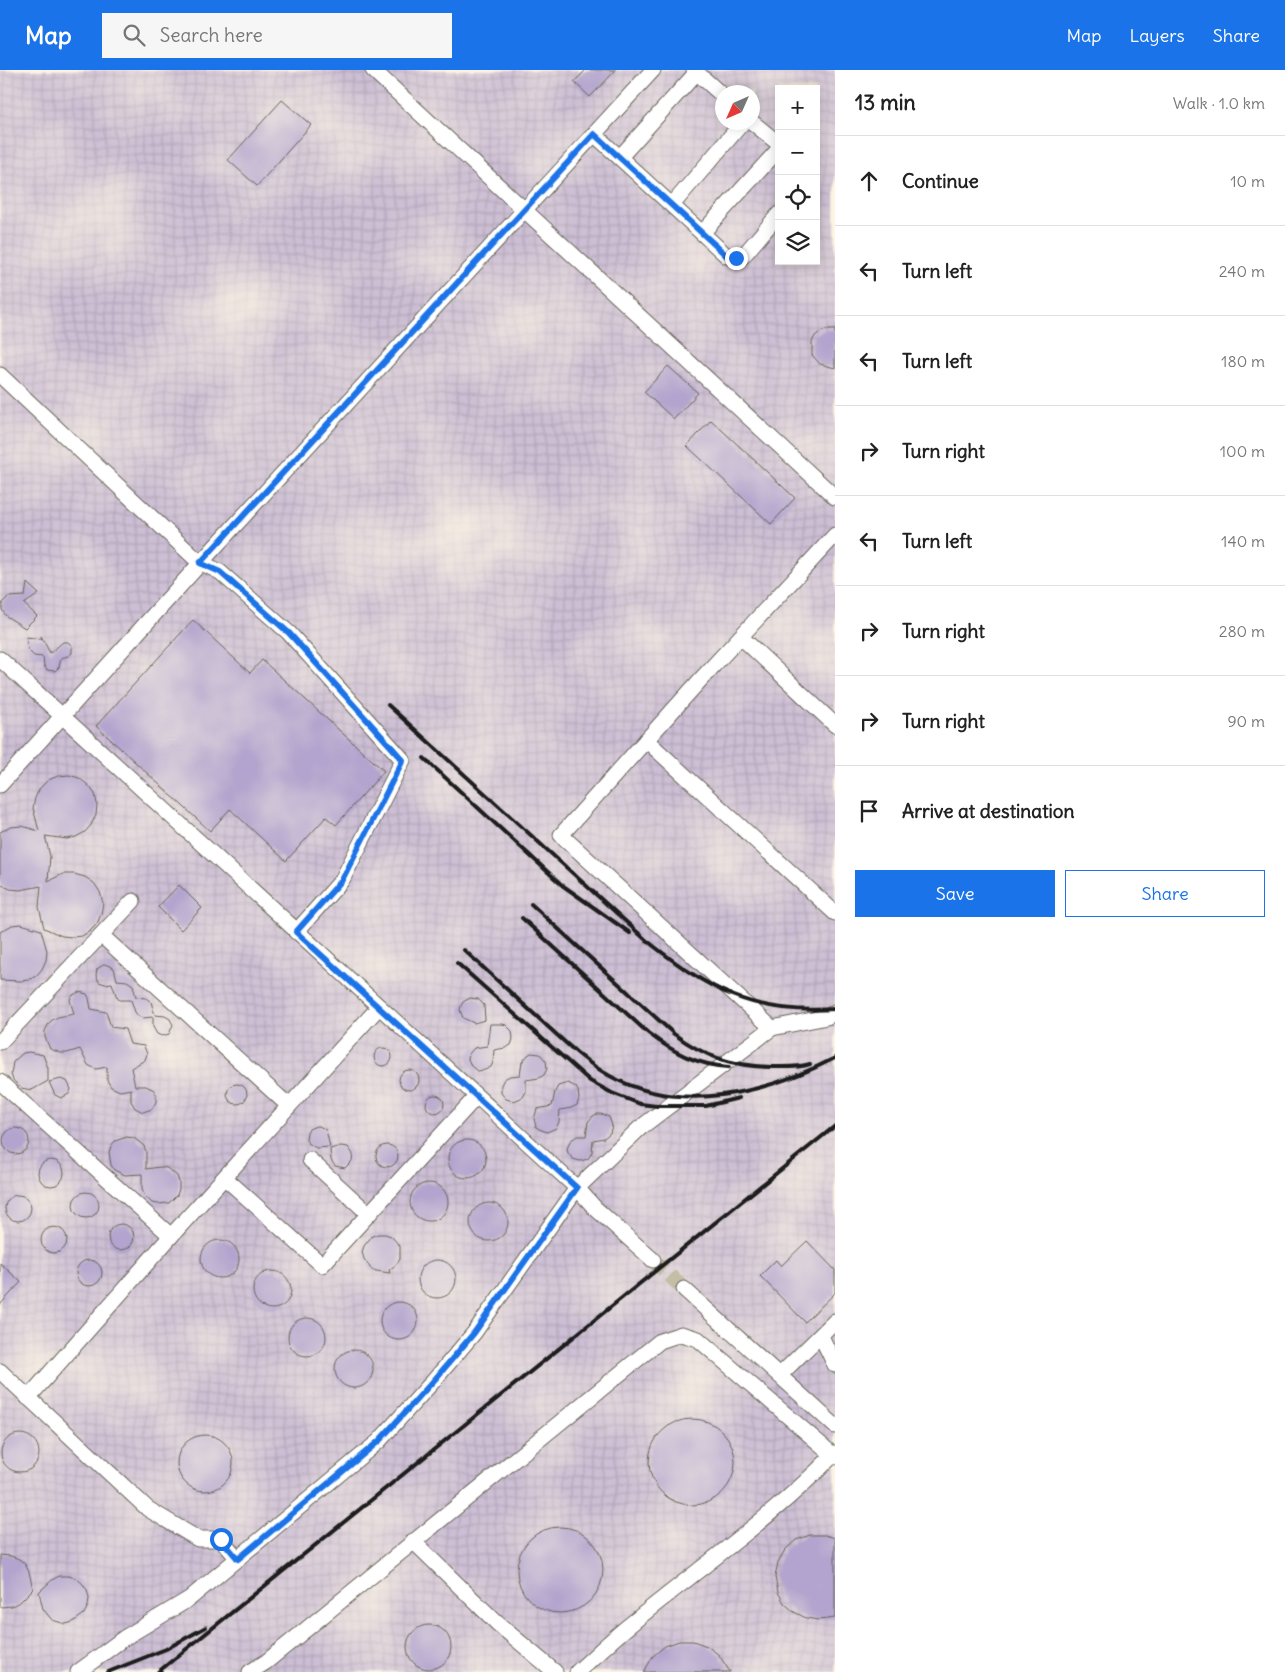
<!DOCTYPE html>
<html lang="en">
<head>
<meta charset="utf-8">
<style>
	:root { --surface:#fff; --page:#f6f6f6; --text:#222; --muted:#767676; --line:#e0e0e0; --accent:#1a73e8 }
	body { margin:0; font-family:Delius,sans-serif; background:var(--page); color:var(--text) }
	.controls { position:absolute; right:15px; top:15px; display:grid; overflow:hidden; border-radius:0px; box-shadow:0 2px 12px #0003 }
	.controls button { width:45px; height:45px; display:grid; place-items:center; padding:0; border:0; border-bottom:1px solid var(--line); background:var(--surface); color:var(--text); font:25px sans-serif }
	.compass { position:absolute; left:715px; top:15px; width:45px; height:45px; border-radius:50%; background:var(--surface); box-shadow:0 2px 12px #0003; rotate:225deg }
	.stop { position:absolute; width:15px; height:15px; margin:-11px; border:4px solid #1a73e8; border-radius:50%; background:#fff }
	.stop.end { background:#1a73e8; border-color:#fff; box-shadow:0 1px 5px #0008 }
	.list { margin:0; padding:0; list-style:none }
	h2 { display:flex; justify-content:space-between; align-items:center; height:65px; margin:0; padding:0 20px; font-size:21px }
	h2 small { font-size:16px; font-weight:400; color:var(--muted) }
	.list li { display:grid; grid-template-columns:32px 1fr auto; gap:15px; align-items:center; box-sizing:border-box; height:90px; padding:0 20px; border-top:1px solid var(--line) }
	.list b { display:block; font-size:19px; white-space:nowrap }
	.list em { font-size:16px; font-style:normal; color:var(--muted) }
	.actions { display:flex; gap:10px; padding:15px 20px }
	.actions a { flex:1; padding:11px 0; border:1px solid var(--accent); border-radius:0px; text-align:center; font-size:18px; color:var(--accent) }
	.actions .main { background:var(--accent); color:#fff }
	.icon { flex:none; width:28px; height:28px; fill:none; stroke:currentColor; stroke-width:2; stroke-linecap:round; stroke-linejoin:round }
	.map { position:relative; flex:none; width:835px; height:1602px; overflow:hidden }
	header { display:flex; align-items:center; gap:30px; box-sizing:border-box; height:70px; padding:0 25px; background:var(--accent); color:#fff }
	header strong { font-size:24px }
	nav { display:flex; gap:28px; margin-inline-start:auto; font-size:18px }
	.search { width:350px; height:45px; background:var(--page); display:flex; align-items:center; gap:12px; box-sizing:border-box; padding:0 18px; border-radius:0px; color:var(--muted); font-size:19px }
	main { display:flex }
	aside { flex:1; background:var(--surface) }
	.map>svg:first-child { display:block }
	.industrial { fill:url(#industrial-grid); fill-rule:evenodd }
	.building { fill:#b2a4ce }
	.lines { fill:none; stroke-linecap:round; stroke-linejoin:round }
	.minor-tunnel { stroke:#c5bea6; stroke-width:15; stroke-dasharray:15 8; stroke-linecap:butt }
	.minor-casing { stroke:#666358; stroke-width:17 }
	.minor { stroke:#fff; stroke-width:15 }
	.rail { stroke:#1c1c1c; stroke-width:4 }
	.route { stroke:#1a73e8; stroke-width:6 }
</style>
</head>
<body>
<header>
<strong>Map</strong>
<div class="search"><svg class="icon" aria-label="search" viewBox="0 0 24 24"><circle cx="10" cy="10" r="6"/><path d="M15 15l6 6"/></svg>Search here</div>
<nav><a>Map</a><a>Layers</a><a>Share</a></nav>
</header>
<main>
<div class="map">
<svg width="835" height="1602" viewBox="0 0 835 1602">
	<defs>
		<pattern id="industrial-grid" width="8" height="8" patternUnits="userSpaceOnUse" patternTransform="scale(1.25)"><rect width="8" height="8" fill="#ccbed4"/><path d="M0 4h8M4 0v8" fill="none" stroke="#afa3b5"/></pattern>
	</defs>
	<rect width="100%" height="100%" fill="#fcf5e5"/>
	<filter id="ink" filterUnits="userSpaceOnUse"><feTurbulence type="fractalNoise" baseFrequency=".02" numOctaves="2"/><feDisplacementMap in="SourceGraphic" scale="10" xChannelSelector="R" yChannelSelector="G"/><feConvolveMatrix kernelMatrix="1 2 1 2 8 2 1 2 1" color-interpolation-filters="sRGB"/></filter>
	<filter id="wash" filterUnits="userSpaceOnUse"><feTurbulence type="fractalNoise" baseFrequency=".0096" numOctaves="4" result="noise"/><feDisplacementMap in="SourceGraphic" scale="20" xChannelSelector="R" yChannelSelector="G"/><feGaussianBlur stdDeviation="1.12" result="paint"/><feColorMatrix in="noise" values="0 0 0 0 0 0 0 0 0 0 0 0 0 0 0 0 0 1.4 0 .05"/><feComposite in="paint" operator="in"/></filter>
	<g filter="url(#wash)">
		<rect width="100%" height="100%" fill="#efe6c8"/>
		<path class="industrial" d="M0 0H835V1602H0ZM779 19H816V191H779ZM722 22H752V52H722Z"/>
		<g id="blocks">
			<g class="building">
				<polygon points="586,0 616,0 590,27 574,12"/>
				<polygon points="282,30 311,55 257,116 228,90"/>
				<polygon points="826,260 835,260 835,298 820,294 812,285 812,272 815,266 820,262"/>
				<polygon points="668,296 698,323 674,349 644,322"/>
				<polygon points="711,350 795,428 771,454 687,376"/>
				<polygon points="27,513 39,524 24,534 37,546 25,558 6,546 2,540 2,536 3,532 8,527 25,526"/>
				<polygon points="193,550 250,603 262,590 384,701 336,755 326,747 286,791 230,739 210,761 96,656"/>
				<polygon points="41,566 50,583 63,572 68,572 72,576 72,583 68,586 61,588 59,597 55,601 47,600 44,596 43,587 34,586 28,580 26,567 42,569"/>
				<polygon points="69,705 79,708 88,715 95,724 97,734 96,745 91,755 85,762 76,767 67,769 45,766 50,786 48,811 63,804 74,804 85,807 94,813 100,822 103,833 101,844 97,854 90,861 82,866 72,867 62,866 44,858 39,837 41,816 20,820 10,819 0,814 0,762 11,757 22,756 39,761 33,738 35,728 40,718 48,710 58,706"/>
				<polygon points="179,815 202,838 181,860 158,837"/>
				<polygon points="21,854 41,860 47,881 46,890 42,899 36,906 29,910 20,911 0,910 0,862 12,855"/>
				<polygon points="105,894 114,898 117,910 127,911 133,915 136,927 146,928 151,932 155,945 165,946 170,949 173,955 169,964 162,966 157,964 153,957 153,947 143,948 138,946 135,942 131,930 119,930 116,925 112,913 105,914 99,912 96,905 97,899"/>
				<polygon points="79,922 87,924 89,928 91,939 106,942 111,957 125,959 130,974 144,976 147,984 145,990 131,998 135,1016 146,1016 154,1020 156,1024 156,1032 152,1039 143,1042 135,1038 131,1031 131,1019 120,1021 111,1017 107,1010 107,997 96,999 88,995 80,979 67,983 61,983 50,979 45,967 45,961 48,955 52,950 58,947 74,944 70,930 73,925"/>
				<polygon points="470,928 478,929 484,935 485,950 474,953 463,948 460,940 461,936 463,932"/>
				<polygon points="490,954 502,954 506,955 512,961 513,969 511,975 505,978 494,980 493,992 491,997 485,1000 477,1001 471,996 468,989 469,984 474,978 487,976"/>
				<circle cx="383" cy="987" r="9"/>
				<polygon points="29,982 43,985 48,998 48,1011 32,1020 21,1018 13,1010 11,1004 13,992 23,983"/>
				<polygon points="531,983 540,984 546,991 547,999 544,1005 539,1008 526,1010 526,1022 523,1027 514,1031 506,1029 501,1023 501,1015 504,1009 510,1006 520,1005 522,992 528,985"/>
				<circle cx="409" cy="1010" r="10"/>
				<polygon points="61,1009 67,1011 71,1019 69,1024 61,1028 55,1025 49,1012"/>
				<polygon points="568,1013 576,1017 578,1021 579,1029 577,1035 571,1038 560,1040 559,1052 556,1058 547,1062 539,1059 536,1057 534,1049 537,1039 552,1036 555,1022 558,1016"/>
				<circle cx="237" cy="1024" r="10"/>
				<circle cx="435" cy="1034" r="9"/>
				<polygon points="597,1044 601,1044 609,1047 612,1055 610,1063 604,1068 593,1070 592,1082 588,1089 580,1091 573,1089 568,1083 567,1079 570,1071 577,1066 586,1066 588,1052 593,1046"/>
				<polygon points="316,1056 319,1056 326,1060 330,1077 316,1078 308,1073 306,1070 307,1062 309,1059"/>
				<circle cx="16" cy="1071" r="13"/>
				<polygon points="127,1067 134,1068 144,1076 146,1082 146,1099 160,1097 167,1098 177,1106 179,1112 179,1119 177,1125 169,1133 158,1134 152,1133 144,1125 142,1119 142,1104 125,1105 114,1100 111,1095 109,1082 111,1076 115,1071"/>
				<circle cx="467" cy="1089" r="19"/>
				<circle cx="387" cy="1086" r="11"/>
				<polygon points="341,1076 348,1077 353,1084 352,1091 345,1098 335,1096 331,1090 330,1079"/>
				<circle cx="51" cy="1103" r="13"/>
				<circle cx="429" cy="1132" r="19"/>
				<circle cx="86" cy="1135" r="13"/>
				<circle cx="18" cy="1138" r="13"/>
				<circle cx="489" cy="1152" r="19"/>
				<circle cx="121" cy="1167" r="13"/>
				<circle cx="54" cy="1170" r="13"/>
				<polygon points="378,1164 385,1164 391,1166 400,1176 400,1189 397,1194 389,1200 390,1203 376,1201 371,1199 364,1189 362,1182 364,1176 372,1166"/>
				<circle cx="220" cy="1189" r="19"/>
				<polygon points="807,1171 835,1200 835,1223 805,1252 760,1206 776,1190 781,1196"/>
				<circle cx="437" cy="1209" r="19"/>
				<circle cx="89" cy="1203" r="13"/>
				<polygon points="0,1193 21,1212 0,1235"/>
				<circle cx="272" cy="1220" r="19"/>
				<circle cx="399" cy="1251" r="19"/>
				<circle cx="307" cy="1267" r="19"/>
				<circle cx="354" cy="1299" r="19"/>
				<circle cx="692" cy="1392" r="43"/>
				<circle cx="20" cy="1383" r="19"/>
				<circle cx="205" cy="1393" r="28"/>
				<circle cx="560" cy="1500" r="43"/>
				<polygon points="810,1465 825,1465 835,1468 835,1548 818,1550 806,1548 794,1542 784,1533 778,1522 775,1507 778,1492 785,1480 796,1470"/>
				<polygon points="0,1485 11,1486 19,1489 25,1494 29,1502 33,1519 20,1532 12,1536 0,1537"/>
				<polygon points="59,1506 68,1506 76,1508 82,1513 87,1520 89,1528 88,1536 84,1544 73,1552 66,1554 52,1550 43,1539 39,1522 52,1510"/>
				<circle cx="429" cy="1577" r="22"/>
				<polygon points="679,1571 693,1571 707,1576 719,1585 730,1602 644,1602 653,1586 665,1576"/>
			</g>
		</g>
	</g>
	<g filter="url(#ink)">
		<use href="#blocks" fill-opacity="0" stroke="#666358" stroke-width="1"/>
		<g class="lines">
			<polyline class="minor-tunnel" points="653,1190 684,1219"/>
			<g class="minor-casing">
				<g id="minor">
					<polyline points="373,0 835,427"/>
					<polyline points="694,0 722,25"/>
					<polyline points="752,52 779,74"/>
					<polyline points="594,64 727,186 736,188 743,186 779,144"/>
					<polyline points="620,87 697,2"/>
					<polyline points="672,135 743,52"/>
					<polyline points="703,162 779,79"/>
					<polyline points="0,305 198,491 220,502 289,563 403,690 342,810 296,862"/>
					<polyline points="835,465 702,608 561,765 772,958 827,947 835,942"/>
					<polyline points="741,567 835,655"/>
					<polyline points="0,589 577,1118 474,1263 436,1308 379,1371 189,1529 124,1568 78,1602"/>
					<polyline points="646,670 835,843"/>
					<polyline points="0,715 215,477 653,0"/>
					<polyline points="101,865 289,1036"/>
					<polyline points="0,972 133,831"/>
					<polyline points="0,1012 171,1166 379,937"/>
					<polyline points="310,1090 369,1144"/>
					<polyline points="225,1108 322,1195 476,1027"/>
					<polyline points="653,1190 595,1138 577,1118 640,1058 772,958"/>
					<polyline points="684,1219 835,1356"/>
					<polyline points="821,1266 835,1295"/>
					<polyline points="0,1301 148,1439 198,1469 221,1469 238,1489"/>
					<polyline points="780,1305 835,1251"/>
					<polyline points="28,1328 171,1166"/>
					<polyline points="413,1471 497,1553 555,1602"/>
					<polyline points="250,1602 266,1592 660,1271 681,1264 698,1269 833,1385 835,1383"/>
					<path d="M577 1602C595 1586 612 1569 631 1554 699 1498 772 1448 833 1385L835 1387"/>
				</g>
			</g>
			<use href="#minor" class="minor"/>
			<g class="rail">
				<path d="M388 635 646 870C709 920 752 945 835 939"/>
				<polyline points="424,688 562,815 630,863"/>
				<path d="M531 834 674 964C705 987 732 996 771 997 784 997 798 998 810 994"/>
				<path d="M522 848 648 963C673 982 696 995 729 997"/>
				<path d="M464 880C491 905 518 929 545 954 566 973 586 993 610 1006 681 1045 767 1023 835 988"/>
				<polyline points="457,893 590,1011 612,1023 640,1034 657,1036 706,1036 739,1028"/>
				<polyline points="108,1602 166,1579 206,1557"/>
				<polyline points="158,1602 835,1056"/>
			</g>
		</g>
	</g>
	<g class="lines" filter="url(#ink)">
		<polyline class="route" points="221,1469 238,1489 379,1371 436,1308 474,1263 577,1118 296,862 342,810 403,690 289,563 220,502 200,493 594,64 727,186 736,188"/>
	</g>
</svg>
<div class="controls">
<button>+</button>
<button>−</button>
<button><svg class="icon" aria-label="locate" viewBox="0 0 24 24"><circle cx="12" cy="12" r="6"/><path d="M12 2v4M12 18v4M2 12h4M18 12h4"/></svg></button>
<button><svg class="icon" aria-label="layers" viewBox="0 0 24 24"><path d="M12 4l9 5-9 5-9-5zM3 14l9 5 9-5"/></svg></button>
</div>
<svg class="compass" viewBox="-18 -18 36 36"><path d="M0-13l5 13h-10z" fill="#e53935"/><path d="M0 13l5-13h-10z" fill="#767676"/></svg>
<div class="stop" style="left:221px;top:1469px"></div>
<div class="stop end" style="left:736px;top:188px"></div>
</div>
<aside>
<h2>13 min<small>Walk · 1.0 km</small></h2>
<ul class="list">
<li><svg class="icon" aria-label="ahead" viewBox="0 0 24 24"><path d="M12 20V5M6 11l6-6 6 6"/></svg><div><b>Continue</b></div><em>10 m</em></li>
<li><svg class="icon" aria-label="left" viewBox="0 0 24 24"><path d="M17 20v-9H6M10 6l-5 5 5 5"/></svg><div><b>Turn left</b></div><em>240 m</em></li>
<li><svg class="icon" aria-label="left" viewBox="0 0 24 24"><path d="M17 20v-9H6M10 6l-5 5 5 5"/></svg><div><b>Turn left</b></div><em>180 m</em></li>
<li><svg class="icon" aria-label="right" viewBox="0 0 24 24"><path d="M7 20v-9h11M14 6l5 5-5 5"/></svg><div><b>Turn right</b></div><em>100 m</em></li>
<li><svg class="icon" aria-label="left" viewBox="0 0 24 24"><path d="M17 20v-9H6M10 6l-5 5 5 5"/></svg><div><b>Turn left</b></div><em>140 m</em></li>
<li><svg class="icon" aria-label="right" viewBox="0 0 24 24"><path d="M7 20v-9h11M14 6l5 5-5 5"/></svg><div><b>Turn right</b></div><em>280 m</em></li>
<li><svg class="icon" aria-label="right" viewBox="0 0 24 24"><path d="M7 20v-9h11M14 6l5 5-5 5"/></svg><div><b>Turn right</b></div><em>90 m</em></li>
<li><svg class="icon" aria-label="arrive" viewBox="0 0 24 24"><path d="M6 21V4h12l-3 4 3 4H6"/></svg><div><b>Arrive at destination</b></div></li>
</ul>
<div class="actions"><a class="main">Save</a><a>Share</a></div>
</aside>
</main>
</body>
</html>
